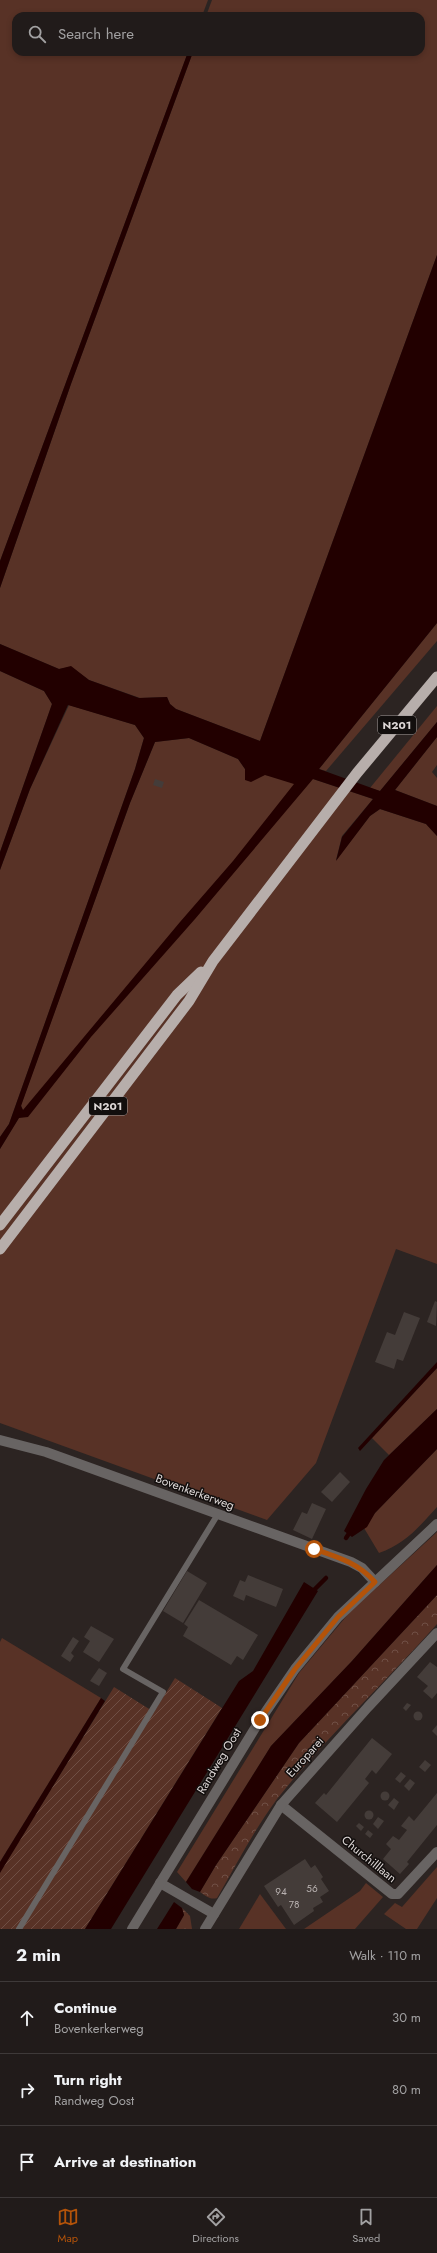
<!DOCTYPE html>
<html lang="en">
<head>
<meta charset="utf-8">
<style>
	:root { --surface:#211b1a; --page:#292423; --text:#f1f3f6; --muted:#a2a1a2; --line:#3e3939; --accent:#b45309 }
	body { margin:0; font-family:Jost,sans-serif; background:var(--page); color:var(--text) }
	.stop { position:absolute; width:12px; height:12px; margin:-9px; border:3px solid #b45309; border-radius:50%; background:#fff }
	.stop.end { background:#b45309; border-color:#fff; box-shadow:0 1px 4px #0008 }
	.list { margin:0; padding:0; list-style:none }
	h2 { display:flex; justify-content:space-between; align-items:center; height:52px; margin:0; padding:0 16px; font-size:17px }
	h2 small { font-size:13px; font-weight:400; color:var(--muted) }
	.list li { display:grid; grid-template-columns:26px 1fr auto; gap:12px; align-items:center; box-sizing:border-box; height:72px; padding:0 16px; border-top:1px solid var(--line) }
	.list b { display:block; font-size:15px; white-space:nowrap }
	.list p { margin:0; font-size:13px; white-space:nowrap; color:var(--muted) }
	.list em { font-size:13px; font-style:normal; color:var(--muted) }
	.icon { flex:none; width:22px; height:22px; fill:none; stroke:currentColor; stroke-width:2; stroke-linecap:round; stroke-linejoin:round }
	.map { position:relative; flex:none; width:437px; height:1929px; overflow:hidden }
	.search { position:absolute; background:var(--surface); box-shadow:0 2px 6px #0003; left:12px; right:12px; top:12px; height:44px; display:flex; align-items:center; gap:10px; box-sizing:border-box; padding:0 14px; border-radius:12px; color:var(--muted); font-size:15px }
	.sheet { height:268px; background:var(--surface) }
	nav { display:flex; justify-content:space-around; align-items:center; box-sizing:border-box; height:56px; border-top:1px solid var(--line); background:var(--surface); font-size:11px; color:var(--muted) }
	nav a { display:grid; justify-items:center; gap:2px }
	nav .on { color:var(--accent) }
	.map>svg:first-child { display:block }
	.grass { fill:#583226 }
	.forest { fill:url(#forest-crowns) }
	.garden { fill:url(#garden-furrows) }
	.water { fill:#200; fill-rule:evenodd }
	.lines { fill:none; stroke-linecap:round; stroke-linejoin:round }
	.stream { stroke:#200; stroke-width:4.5 }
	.building { fill:#443c39 }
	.service { stroke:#686463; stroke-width:6 }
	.minor { stroke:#686463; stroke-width:10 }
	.tertiary { stroke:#686463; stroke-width:10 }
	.trunk { stroke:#b7aeab; stroke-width:11 }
	.route { stroke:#b45309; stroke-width:5 }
	.labels { text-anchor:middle; stroke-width:3; stroke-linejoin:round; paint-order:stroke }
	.number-label { font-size:10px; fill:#b8b1b0 }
	.shield { fill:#120e0d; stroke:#a19b9a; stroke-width:1 }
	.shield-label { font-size:11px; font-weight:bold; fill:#ded8d7 }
	.street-label { font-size:12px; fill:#ded8d7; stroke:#120e0d }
</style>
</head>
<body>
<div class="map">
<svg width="437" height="1929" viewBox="0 0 437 1929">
	<defs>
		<pattern id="forest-crowns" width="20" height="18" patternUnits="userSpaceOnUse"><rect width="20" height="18" fill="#583226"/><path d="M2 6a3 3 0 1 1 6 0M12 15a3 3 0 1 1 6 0" fill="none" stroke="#704f45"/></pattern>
		<pattern id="garden-furrows" width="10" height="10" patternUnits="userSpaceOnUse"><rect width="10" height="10" fill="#583226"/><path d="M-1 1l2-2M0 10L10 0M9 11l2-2" fill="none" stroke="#704f45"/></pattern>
	</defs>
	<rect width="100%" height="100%" fill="#2c2422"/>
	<g class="grass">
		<polygon points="0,0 208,0 202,16 16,16 16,52 188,52 0,561"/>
		<polygon points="212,0 437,0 437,255 260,741 176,709 170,704 167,697 140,698 89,680 71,667 59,669 0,644 0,588 71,384 193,52 421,52 421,16 206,16"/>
		<polygon points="437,623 437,641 326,771 319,769"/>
		<polygon points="0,671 44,691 52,704 0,852"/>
		<polygon points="69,705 135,725 144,738 135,769 9,1124 0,1137 0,870 30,789"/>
		<polygon points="437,706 437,722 380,791 370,788"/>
		<polygon points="437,737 437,765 432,772 437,778 437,806 395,790"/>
		<polygon points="189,738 238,759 245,769 265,775 313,779 373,799 342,836 336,860 370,816 380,809 426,824 437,836 437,1264 396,1249 316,1463 267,1520 0,1423 0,1149 23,1111 21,1105 130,803 155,742"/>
		<polygon points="437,1368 437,1409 389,1455 372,1438"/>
		<path d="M437 1449V1507C419 1527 405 1544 379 1553L364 1528 375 1513Z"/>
		<polygon points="437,1532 437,1565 352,1661 271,1746 186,1882 177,1872 299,1673 349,1613"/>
		<polygon points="2,1638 101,1698 0,1862 0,1642"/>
		<polygon points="437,1867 437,1898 417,1929 406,1929 384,1914 395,1903 402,1907"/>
		<polygon points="366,1883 383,1897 355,1929 304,1929 360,1891"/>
		<polygon points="260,1894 286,1929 239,1929"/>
	</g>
	<g class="forest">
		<path d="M437 1595V1624C385 1683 326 1737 277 1799 254 1830 236 1865 217 1898 210 1900 206 1896 200 1892L216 1865 299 1743Z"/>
		<polygon points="182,1908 190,1916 192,1929 176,1929 184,1915"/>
	</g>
	<polygon class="garden" points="175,1678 222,1708 85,1929 0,1929 0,1872 114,1687 154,1712"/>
	<g class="water">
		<polygon points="188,52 193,52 71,384 0,588 0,561"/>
		<path d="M437 255V623L319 769 380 791 437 722V737L395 790 437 806V836L426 824 380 809 370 816 336 861 342 837 373 799 313 779 195 919 91 1037 28 1117 19 1118 0 1149V1137L9 1124 135 769 144 738 135 725 68 705 30 789 0 870V852L52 704 44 691 0 671V644L59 669 71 666 89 680 139 698 167 697 170 704 176 709 260 741ZM189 738 238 759 245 769V780L251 782 265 775 294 784 233 861 180 922 23 1110 21 1106 130 803 155 742Z"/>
		<polygon points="437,1362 437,1368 360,1451 358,1448"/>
		<polygon points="437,1409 437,1449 375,1513 367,1527 352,1537 344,1531 366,1489 384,1460"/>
		<polygon points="437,1565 437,1595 299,1743 216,1865 200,1892 192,1889 186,1882 271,1746 352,1661"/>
		<polygon points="304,1582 318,1591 111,1929 85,1929 239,1681 253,1671"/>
		<polygon points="101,1698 105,1701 0,1873 0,1862"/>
		<polygon points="174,1902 182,1908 184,1915 176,1929 157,1929"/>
	</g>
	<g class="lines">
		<g class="stream">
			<polyline points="346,1538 352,1529"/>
			<polyline points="311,1593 326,1578"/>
		</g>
	</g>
	<g class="building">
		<polygon points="155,779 164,782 162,788 153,785"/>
		<polygon points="435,1301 437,1302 436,1326 427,1322"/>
		<polygon points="404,1312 420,1318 403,1361 397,1359 394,1369 375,1362 387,1332 395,1335"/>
		<polygon points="340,1472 350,1482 332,1502 321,1492"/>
		<polygon points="312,1503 326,1509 312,1539 293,1530 302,1512 307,1514"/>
		<polygon points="187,1571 207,1583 183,1623 163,1611"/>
		<polygon points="248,1575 283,1589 276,1607 246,1595 244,1601 233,1596 240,1580 245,1582"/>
		<polygon points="199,1600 258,1635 243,1660 237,1656 231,1665 183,1636 188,1627 184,1624"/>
		<polygon points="91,1626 114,1639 99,1662 83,1652 90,1641 84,1637"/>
		<polygon points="73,1637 79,1641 71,1653 74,1656 70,1662 61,1656"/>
		<polygon points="430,1662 437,1667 437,1693 432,1699 423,1691 428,1686 417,1677"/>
		<polygon points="99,1668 107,1673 99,1686 90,1681"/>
		<polygon points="407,1703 411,1705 406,1711 403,1708"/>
		<circle cx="418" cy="1716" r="4.5"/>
		<polygon points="437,1725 437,1736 432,1731"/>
		<polygon points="372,1738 392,1754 376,1774 372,1770 365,1779 369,1783 337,1822 315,1803 324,1793 326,1795"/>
		<polygon points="425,1760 431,1765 425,1772 419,1767"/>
		<polygon points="401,1772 406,1776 400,1783 395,1779"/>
		<polygon points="410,1779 415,1783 409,1791 404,1786"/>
		<circle cx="385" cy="1796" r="4.5"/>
		<polygon points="437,1793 437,1825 407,1862 409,1864 400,1874 383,1859 391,1849 386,1844 393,1836 399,1840 407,1830 401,1826 409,1816 414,1821"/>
		<polygon points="394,1798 399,1802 394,1810 388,1805"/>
		<circle cx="369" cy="1815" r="4.5"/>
		<polygon points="378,1817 384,1821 378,1829 373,1824"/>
		<polygon points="359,1823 364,1827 361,1831 356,1826"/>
		<polygon points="368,1830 373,1834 370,1838 365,1834"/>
		<polygon points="305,1859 311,1868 315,1865 323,1877 321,1879 329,1891 320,1897 323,1902 313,1908 314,1911 294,1925 281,1905 278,1907 264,1886"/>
	</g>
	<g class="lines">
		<polyline class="service" points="19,1929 163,1692 123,1669 218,1514"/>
		<g class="minor">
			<polyline points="0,1440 46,1452 351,1562 362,1568 375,1582"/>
			<polyline points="281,1805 392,1894 398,1894 437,1852"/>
			<polyline points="160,1883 214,1914"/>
			<polyline points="205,1929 281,1805 368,1707 437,1633"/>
		</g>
		<polyline class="tertiary" points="132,1929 260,1720 295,1669 338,1617 437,1524"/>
		<g class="trunk">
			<polyline points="0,1225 177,995 201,972"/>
			<polyline points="0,1249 189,1001 213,961 357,773 437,677"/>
		</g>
	</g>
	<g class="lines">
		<path class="route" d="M260 1720 295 1669 338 1617 375 1582C358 1563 338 1557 314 1549"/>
	</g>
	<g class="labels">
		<g class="number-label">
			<text x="312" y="1892">56</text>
			<text x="281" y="1895">94</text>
			<text x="294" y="1908">78</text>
		</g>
		<g class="shield">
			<rect x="378" y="716" width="38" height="18" rx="3"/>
			<rect x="89" y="1097" width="38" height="18" rx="3"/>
		</g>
		<g class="shield-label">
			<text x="397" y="729">N201</text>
			<text x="108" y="1110">N201</text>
		</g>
		<g class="street-label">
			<text transform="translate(195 1492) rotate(20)" y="4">Bovenkerkerweg</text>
			<text transform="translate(305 1757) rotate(-48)" y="4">Europarei</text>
			<text transform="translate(219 1761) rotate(-59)" y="4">Randweg Oost</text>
			<text transform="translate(369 1859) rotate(39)" y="4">Churchilllaan</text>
		</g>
	</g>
</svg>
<div class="stop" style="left:314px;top:1549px"></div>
<div class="stop end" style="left:260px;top:1720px"></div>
<div class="search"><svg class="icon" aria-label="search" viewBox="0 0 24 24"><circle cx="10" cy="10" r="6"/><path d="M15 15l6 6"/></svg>Search here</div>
</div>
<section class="sheet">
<h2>2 min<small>Walk · 110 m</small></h2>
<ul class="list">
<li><svg class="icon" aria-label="ahead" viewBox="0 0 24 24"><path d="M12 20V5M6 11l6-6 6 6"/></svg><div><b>Continue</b><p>Bovenkerkerweg</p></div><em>30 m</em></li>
<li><svg class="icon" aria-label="right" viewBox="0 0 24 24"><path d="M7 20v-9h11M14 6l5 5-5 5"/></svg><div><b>Turn right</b><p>Randweg Oost</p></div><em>80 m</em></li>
<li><svg class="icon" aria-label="arrive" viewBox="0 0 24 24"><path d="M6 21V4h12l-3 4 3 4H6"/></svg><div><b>Arrive at destination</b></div></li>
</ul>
</section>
<nav>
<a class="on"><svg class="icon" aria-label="map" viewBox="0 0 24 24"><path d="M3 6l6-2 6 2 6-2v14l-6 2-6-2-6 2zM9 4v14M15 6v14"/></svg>Map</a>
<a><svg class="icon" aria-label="directions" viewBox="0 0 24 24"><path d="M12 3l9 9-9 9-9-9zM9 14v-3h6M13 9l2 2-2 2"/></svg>Directions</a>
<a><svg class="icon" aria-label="saved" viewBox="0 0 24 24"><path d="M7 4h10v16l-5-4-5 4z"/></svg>Saved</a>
</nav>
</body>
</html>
